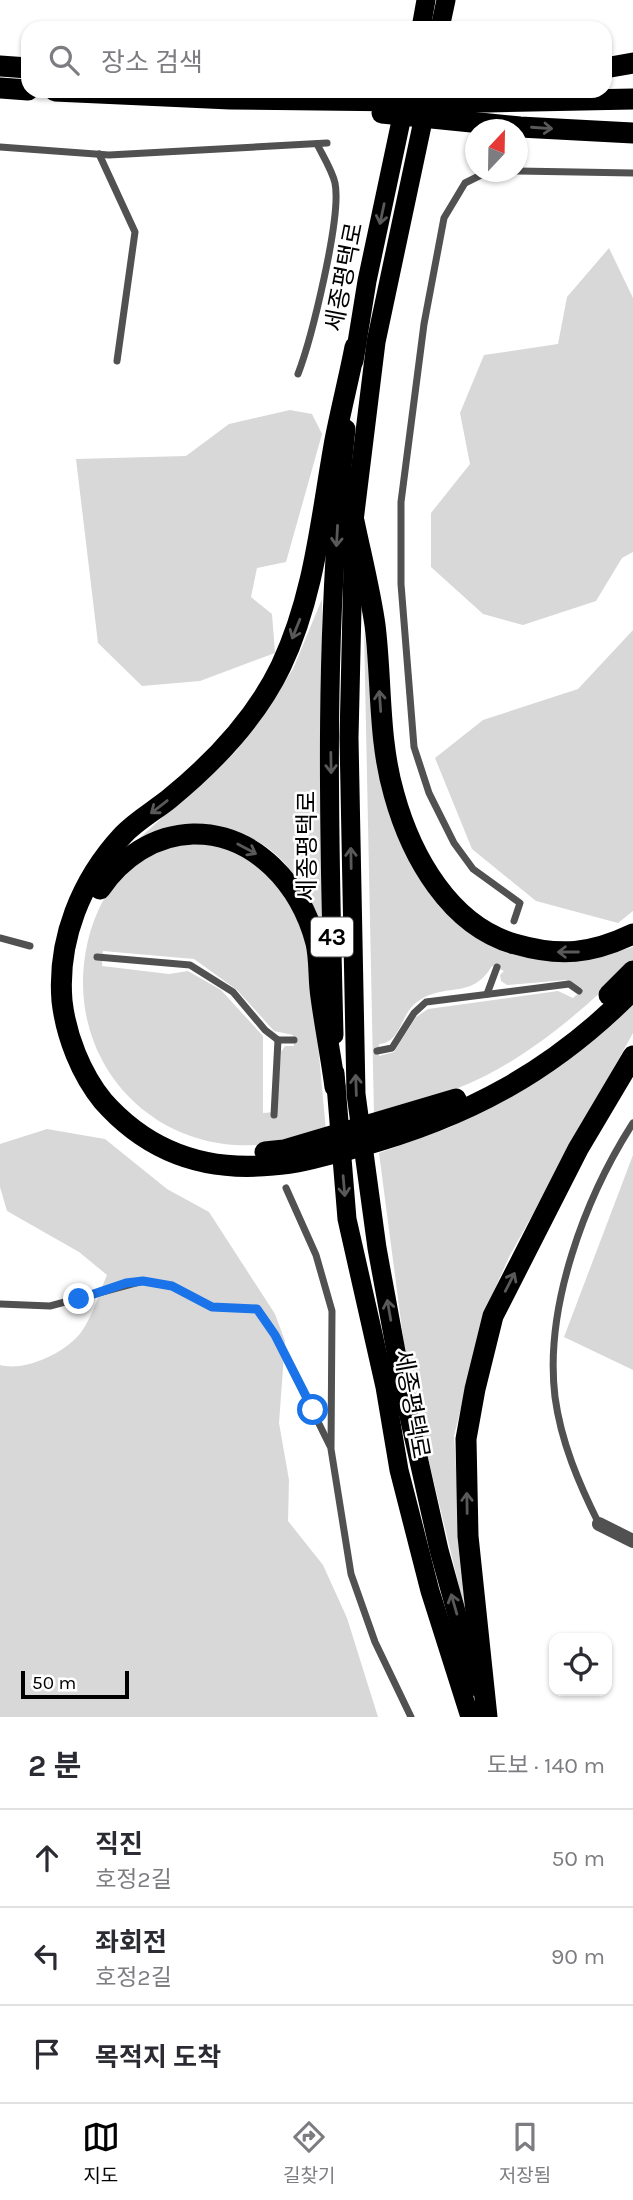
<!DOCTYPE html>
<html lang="ko">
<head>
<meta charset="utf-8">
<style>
	:root { --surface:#fff; --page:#f2f2f3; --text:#2b2b33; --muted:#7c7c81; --line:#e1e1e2; --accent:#000 }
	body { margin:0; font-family:Karla,"Noto Sans KR",sans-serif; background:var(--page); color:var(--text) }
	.controls { position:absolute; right:21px; bottom:21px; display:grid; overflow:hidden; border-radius:14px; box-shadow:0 2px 5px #0004 }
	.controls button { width:63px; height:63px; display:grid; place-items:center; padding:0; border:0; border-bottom:2px solid var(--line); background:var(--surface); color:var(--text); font:35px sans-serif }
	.compass { position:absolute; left:465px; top:119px; width:63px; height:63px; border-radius:50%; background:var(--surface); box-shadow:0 2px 5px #0004; rotate:22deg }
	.scale { position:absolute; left:21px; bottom:18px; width:108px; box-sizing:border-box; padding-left:7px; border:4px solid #000; border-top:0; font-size:19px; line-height:24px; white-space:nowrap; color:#000; -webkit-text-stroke:5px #fff; paint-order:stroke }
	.stop { position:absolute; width:21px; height:21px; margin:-16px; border:5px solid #1a73e8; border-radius:50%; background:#fff }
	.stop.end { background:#1a73e8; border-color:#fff; box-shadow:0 2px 7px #0008 }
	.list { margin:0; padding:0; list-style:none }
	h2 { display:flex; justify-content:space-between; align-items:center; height:91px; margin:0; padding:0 28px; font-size:30px }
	h2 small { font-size:23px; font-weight:400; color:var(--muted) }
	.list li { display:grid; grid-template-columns:46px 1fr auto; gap:21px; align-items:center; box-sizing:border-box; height:98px; padding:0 28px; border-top:2px solid var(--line) }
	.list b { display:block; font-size:26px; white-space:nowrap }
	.list p { margin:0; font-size:23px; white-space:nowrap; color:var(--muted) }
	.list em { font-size:23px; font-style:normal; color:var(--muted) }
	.icon { flex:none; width:38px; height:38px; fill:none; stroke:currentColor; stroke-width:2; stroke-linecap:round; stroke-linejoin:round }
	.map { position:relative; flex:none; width:633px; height:1717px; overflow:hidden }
	.search { position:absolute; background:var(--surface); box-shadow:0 2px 5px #0004; left:21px; right:21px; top:21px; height:77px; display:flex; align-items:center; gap:18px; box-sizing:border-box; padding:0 24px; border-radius:21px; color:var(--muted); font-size:26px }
	.sheet { height:385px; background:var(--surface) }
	nav { display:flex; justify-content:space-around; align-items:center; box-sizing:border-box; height:98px; border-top:2px solid var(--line); background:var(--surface); font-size:19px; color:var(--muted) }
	nav a { display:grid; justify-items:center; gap:4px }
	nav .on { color:var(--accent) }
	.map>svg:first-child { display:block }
	.green { fill:#d8d8d8; fill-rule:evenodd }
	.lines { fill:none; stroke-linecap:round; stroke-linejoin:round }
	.service { stroke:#515151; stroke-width:7 }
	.minor { stroke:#515151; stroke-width:14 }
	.trunk { stroke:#000; stroke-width:19 }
	.motorway { stroke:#000; stroke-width:21 }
	.oneway { stroke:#595959 }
	.route { stroke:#1a73e8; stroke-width:9 }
	.labels { text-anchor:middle; stroke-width:5; stroke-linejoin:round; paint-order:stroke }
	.shield { fill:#fff; stroke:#4c4c4c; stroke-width:2 }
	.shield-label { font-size:23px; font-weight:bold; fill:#000 }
	.street-label { font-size:24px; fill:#000; stroke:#fff }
</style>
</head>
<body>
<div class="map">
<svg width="633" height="1717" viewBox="0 0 633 1717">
	<rect width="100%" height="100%" fill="#fff"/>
	<g class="green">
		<polygon points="609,248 633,298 633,552 622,558 596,601 523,625 483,614 431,567 431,513 470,464 460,413 484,355 558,344 567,297"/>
		<polygon points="290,410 312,414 322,434 286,562 257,568 251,597 272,614 275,653 200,681 142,686 98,643 76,459 186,456 229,424"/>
		<path d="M322 599 321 925C309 908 303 889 292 873 268 837 220 820 178 825 164 827 147 838 133 844L236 751 293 669Z"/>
		<path d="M364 630 383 771 409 858 437 902 465 928 604 955 633 947V961C590 1004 540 1048 485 1076 450 1094 411 1103 374 1115ZM492 966 504 971 500 975 501 981 507 985 566 980 583 989 573 998 558 991 428 1009 416 1017 394 1052 379 1056V1044C402 1042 400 1014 417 1002 445 981 471 1001 492 966Z"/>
		<polygon points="633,630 633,911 618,923 536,901 472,849 435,758 483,720 578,689"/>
		<path d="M187 842 213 843 241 852 283 888 309 946 326 1131C304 1137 282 1144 258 1145 148 1152 66 1058 86 950 93 914 110 878 142 857 154 849 173 846 187 842ZM103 951 194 959 237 990 274 1031 293 1035 294 1046H285L281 1052 276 1112 263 1113V1036L221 990 188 971 169 974 102 966Z"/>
		<polygon points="633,1003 633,1033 509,1257 485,1311 454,1436 465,1611 408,1375 379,1153 451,1127 532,1082"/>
		<path d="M47 1129 105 1139 167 1189 209 1212 275 1314 285 1341 279 1423 289 1480 288 1521 323 1565 347 1618 378 1717H0V1365C26 1372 67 1352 82 1331 93 1315 99 1293 107 1275L79 1252 7 1211 0 1187V1144Z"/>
		<polygon points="633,1155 633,1370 564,1337"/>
	</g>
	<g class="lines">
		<g class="service">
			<polyline points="0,147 109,155 327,143"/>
			<polyline points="99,154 135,232 117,361"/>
			<polyline points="518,171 633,173"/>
			<polyline points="498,172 483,174 465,183 444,218 424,324 401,502 401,584 414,747 429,793 454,843 473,869 520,903 514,921"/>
			<path d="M298 374C311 340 342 217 335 183 332 170 323 156 317 144"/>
			<polyline points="0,938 30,946"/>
			<polyline points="97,957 190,965 233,992 265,1030 278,1040 294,1040"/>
			<polyline points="487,994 497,967"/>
			<polyline points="377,1051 392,1048 414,1013 426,1002 569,984 579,991"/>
			<polyline points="274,1115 278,1040"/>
			<polyline points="286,1188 316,1255 332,1311 331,1449 351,1574 375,1642 411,1717"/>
			<polyline points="0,1304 50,1306 143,1281 172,1286 212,1307 257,1309 275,1335 330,1446"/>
			<path d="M599 1524C579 1484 561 1442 555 1397 544 1307 585 1198 633 1123"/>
		</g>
		<polyline class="minor" points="599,1524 633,1541"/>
		<g class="trunk">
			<polyline points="421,28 426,0"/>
			<polyline points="440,28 446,0"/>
			<polyline points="427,102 376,342 354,521 349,738 356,1094 377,1248 403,1390 439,1550 477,1687"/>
			<polyline points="354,361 367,281 405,102"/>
			<path d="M334 1035C329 834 323 630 346 429"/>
			<polyline points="335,1073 347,1219 385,1387 399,1470 430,1591 470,1717"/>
		</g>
		<g class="motorway">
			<polyline points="0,66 28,68"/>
			<polyline points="605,68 633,63"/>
			<polyline points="0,88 28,90"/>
			<polyline points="55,91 230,99 488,102 633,99"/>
			<polyline points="382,113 520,127 633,133"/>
			<path d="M355 347C349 378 341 409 335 440 321 517 315 594 281 666 256 718 213 763 169 799 154 811 136 821 123 835 81 880 57 940 62 1001 66 1036 81 1074 103 1101 148 1152 206 1172 273 1165 302 1163 330 1154 358 1147 468 1117 553 1071 633 990"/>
			<path d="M354 521C361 555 370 590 375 625 382 681 378 739 394 794 411 856 450 926 515 944 560 957 591 954 633 934"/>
			<path d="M100 889C121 858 154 835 193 834 256 833 301 886 316 943 320 960 318 979 321 997 325 1027 331 1057 335 1087"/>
			<polyline points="609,995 633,971"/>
			<polyline points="265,1152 284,1150 456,1099"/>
			<polyline points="487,1717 468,1536 466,1439 475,1389 493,1316 578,1149 633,1056"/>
		</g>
	</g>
	<defs><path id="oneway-shaft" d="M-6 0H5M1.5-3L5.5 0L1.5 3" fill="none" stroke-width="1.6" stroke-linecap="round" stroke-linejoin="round" transform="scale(1.75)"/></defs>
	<g class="oneway">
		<use href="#oneway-shaft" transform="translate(542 128) rotate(4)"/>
		<use href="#oneway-shaft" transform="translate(382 214) rotate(102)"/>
		<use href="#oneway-shaft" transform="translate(337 536) rotate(93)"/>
		<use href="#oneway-shaft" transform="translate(296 629) rotate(112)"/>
		<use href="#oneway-shaft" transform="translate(380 701) rotate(-94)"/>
		<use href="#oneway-shaft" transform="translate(331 763) rotate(89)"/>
		<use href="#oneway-shaft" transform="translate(159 807) rotate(142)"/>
		<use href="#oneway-shaft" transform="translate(247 849) rotate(28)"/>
		<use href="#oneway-shaft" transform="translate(351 858) rotate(-91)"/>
		<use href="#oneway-shaft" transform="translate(568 952) rotate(-180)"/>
		<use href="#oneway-shaft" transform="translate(356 1085) rotate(-92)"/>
		<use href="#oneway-shaft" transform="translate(344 1186) rotate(85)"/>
		<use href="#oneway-shaft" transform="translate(510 1282) rotate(-63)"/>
		<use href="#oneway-shaft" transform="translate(389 1310) rotate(-100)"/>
		<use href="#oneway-shaft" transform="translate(467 1503) rotate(-91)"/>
		<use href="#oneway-shaft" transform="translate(454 1604) rotate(-106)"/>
	</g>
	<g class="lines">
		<polyline class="route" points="79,1299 126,1283 143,1281 172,1286 212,1307 257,1309 275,1335 313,1410"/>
	</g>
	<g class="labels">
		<rect class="shield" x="311" y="917.5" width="42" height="39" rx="5"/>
		<g class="shield-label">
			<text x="332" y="945">43</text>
		</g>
		<g class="street-label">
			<text transform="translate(344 277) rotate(-79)" y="8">세종평택로</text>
			<text transform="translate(307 846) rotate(-90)" y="8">세종평택로</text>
			<text transform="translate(412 1404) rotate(80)" y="8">세종평택로</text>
		</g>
	</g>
</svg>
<div class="controls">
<button><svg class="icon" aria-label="locate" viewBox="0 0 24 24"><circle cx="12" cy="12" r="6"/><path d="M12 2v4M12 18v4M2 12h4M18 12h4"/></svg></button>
</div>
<svg class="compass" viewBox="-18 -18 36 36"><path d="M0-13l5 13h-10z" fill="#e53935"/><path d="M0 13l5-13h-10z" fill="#7c7c81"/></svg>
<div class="scale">50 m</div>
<div class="stop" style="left:313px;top:1410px"></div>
<div class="stop end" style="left:79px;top:1299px"></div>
<div class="search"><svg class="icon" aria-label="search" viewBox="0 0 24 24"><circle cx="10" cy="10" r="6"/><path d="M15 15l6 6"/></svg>장소 검색</div>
</div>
<section class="sheet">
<h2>2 분<small>도보 · 140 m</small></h2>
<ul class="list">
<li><svg class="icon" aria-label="ahead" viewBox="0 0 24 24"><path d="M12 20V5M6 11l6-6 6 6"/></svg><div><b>직진</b><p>호정2길</p></div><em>50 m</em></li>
<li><svg class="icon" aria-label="left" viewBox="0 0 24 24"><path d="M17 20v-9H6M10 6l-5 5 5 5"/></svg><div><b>좌회전</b><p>호정2길</p></div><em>90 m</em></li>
<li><svg class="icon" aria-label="arrive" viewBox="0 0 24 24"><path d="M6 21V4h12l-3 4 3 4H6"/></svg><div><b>목적지 도착</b></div></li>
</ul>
</section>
<nav>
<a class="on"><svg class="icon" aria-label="map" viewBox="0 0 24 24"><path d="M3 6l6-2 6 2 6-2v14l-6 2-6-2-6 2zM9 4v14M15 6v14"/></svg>지도</a>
<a><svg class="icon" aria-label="directions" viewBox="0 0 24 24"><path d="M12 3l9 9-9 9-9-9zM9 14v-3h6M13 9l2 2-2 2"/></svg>길찾기</a>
<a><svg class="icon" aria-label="saved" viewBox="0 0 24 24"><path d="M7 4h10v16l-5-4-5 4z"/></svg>저장됨</a>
</nav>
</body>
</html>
